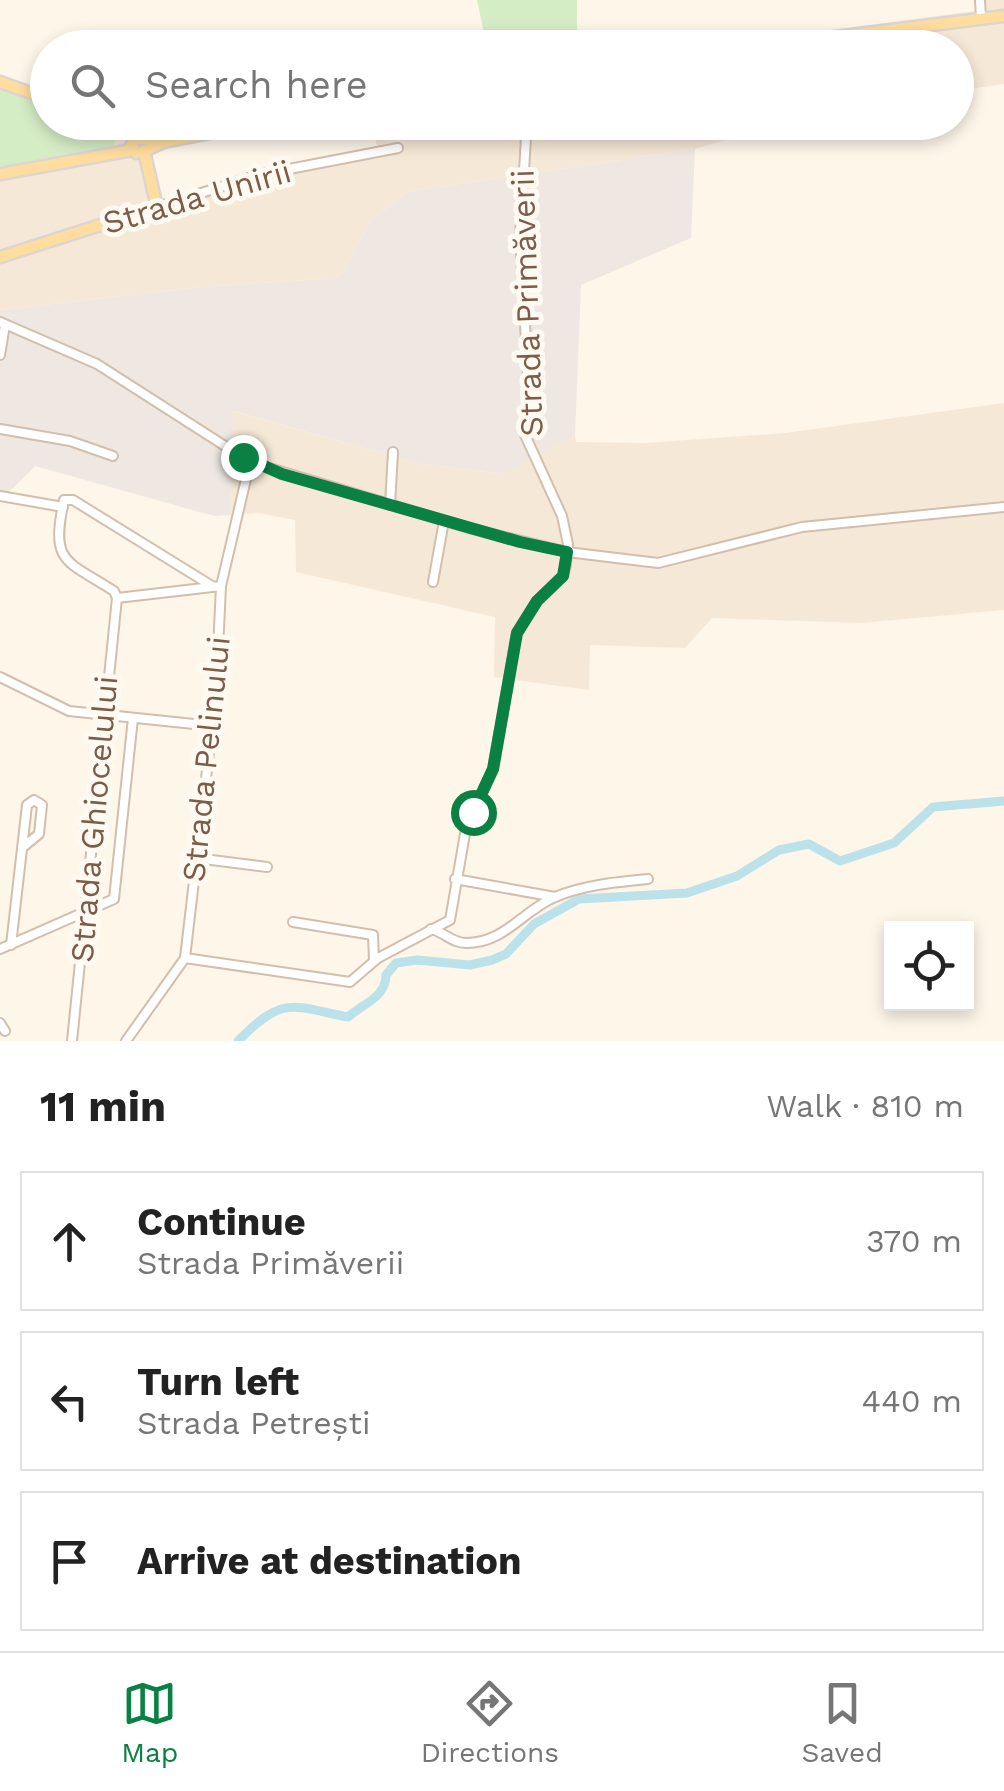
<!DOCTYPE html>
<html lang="en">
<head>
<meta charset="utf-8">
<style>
	:root { --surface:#fff; --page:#f6f6f6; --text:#222; --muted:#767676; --line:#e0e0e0; --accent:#0b8043 }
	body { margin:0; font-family:"Work Sans",sans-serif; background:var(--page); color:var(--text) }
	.controls { position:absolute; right:30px; bottom:30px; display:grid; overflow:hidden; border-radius:0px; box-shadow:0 5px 15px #0003 }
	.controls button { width:90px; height:90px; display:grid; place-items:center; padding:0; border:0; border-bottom:2px solid var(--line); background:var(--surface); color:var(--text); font:50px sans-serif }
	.stop { position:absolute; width:30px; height:30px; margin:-22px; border:8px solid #0b8043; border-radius:50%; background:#fff }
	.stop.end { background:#0b8043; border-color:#fff; box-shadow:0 2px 10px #0008 }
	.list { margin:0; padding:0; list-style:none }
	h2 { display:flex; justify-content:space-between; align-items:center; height:130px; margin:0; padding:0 40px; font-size:42px }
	h2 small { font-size:32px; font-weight:400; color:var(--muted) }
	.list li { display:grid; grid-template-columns:65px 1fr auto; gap:30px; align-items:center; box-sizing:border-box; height:140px; margin:0 20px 20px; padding:0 20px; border:2px solid var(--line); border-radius:0px }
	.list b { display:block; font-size:38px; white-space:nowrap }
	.list p { margin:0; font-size:32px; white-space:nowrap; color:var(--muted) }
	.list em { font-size:32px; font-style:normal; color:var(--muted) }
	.icon { flex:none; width:55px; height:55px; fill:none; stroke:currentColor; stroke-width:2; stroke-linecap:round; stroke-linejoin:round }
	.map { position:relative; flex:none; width:1004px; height:1041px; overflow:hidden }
	.search { position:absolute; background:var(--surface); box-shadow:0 5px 15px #0003; left:30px; right:30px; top:30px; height:110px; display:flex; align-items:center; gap:25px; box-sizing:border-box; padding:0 35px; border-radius:55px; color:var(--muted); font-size:38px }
	.sheet { height:610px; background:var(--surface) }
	nav { display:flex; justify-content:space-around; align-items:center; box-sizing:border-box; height:140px; border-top:2px solid var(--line); background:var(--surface); font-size:28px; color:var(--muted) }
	nav a { display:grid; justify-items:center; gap:5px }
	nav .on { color:var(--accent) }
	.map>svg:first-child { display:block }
	.residential { fill:#f6e8d6 }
	.industrial { fill:#efe8e2 }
	.green { fill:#d5edc5 }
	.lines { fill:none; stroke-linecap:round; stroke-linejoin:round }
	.river { stroke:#bbe2ea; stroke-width:9 }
	.minor-casing { stroke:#d2bead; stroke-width:12 }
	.major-casing { stroke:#ddd5d0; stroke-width:15 }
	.minor { stroke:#fff; stroke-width:8 }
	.major { stroke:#ffdd9f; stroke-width:10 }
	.route { stroke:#0b8043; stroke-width:12 }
	.labels { text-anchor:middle; stroke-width:10; stroke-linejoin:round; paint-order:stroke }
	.street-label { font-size:32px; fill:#7b5c4a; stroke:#fffaf1 }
</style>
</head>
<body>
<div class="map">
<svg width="1004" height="1041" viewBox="0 0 1004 1041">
	<rect width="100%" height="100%" fill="#fef6e9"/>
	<g class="residential">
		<polygon points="975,0 1004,0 1004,84 957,91 956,48 695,48 975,11"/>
		<polygon points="0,78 47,94 48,122 120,123 153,138 148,154 164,209 258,175 378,149 370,123 783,123 695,149 407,192 369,223 343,272 335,278 203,287 0,310"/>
		<polygon points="1004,403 1004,610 862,623 712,618 685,648 590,645 589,690 494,677 495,617 296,572 295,520 259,513 230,515 232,411 421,464 502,474 575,435 576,442 645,443 785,433"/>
	</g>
	<polygon class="industrial" points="695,149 691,238 581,285 575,435 503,474 421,464 233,411 230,515 214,516 35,466 0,501 0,310 203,287 335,278 343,272 369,223 407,192"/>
	<g class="green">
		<polygon points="477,0 577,0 577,47 487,47"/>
		<polygon points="0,87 47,105 48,122 95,123 114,130 117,137 113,146 0,167"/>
	</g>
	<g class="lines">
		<path class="river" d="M238 1041C283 995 291 1006 348 1017 364 1003 386 997 386 975L396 963 417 960 470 965 492 960 506 954 534 924 579 899 687 893 737 876 779 850 809 844 840 861 894 843 933 807 1004 801"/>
		<g class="minor-casing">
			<g id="minor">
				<polyline points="980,0 981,19"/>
				<polyline points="157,207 258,175 398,148"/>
				<polyline points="0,322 97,364 250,462 472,529 567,552 658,563 802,527 1004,507"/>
				<polyline points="0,355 5,325"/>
				<polyline points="0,429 70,441 113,456"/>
				<polyline points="0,496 63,507"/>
				<polyline points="390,505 393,452"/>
				<polyline points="433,582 444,521"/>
				<path d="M117 598 114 591C66 560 50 564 64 500H73L212 586"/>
				<polyline points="0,677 69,711 213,726"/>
				<polyline points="196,858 267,867"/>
				<polyline points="455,879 555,897"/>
				<polyline points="293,922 373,935 374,961"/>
				<path d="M431 929C444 932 452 943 466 943 505 943 522 911 555 897 584 885 616 882 648 879"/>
				<polyline points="11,945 27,805 34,800 42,805 39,834 22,848"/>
				<polyline points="0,949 114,899 133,718"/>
				<polyline points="185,958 350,982 378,958 450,920 466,828 493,769 517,633 537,601 563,576 566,565 568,544 562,516 525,435 530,414 520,235 527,122"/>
				<polyline points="0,1023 5,1031"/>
				<polyline points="72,1041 117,598 221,586"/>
				<polyline points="126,1041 185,958 216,693 221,586 250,462"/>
			</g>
		</g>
		<g class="major-casing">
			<g id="major">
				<polyline points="747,48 1004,16"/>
				<polyline points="0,82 48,99"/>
				<polyline points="112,122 139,137"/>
				<polyline points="144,151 164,142 265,122"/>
				<polyline points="136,153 131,146 135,138 158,141"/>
				<polyline points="0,174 132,150"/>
				<polyline points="0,257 157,207 144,151"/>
			</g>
		</g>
		<use href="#minor" class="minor"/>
		<use href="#major" class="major"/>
	</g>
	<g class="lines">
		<polyline class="route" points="243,457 282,474 520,542 567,552 563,576 537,601 517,633 493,769 473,812"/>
	</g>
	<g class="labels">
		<g class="street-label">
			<text transform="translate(197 197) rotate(-16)" y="11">Strada Unirii</text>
			<text transform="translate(527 303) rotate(-92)" y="11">Strada Primăverii</text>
			<text transform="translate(206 759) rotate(-84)" y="11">Strada Pelinului</text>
			<text transform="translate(94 819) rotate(-85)" y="11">Strada Ghiocelului</text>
		</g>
	</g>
</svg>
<div class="controls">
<button><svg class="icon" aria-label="locate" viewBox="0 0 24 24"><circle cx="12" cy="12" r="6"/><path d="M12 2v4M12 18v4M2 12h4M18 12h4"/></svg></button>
</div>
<div class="stop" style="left:473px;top:812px"></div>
<div class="stop end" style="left:243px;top:457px"></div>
<div class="search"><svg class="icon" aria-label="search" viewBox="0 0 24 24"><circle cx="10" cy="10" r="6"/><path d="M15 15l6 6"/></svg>Search here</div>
</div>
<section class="sheet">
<h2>11 min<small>Walk · 810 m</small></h2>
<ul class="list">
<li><svg class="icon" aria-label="ahead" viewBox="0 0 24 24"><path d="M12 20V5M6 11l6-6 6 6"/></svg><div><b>Continue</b><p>Strada Primăverii</p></div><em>370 m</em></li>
<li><svg class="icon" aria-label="left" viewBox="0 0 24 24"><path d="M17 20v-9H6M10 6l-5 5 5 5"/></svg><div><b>Turn left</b><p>Strada Petrești</p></div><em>440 m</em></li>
<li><svg class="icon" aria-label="arrive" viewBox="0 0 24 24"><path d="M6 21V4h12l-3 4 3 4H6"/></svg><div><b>Arrive at destination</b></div></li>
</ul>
</section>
<nav>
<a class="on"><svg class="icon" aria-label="map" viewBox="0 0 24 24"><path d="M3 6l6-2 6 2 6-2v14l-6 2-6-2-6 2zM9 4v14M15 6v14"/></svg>Map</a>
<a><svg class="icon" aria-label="directions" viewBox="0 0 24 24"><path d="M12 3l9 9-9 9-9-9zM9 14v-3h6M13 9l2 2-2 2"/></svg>Directions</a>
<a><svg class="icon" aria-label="saved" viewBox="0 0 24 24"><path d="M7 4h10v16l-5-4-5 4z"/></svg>Saved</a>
</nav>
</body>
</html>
